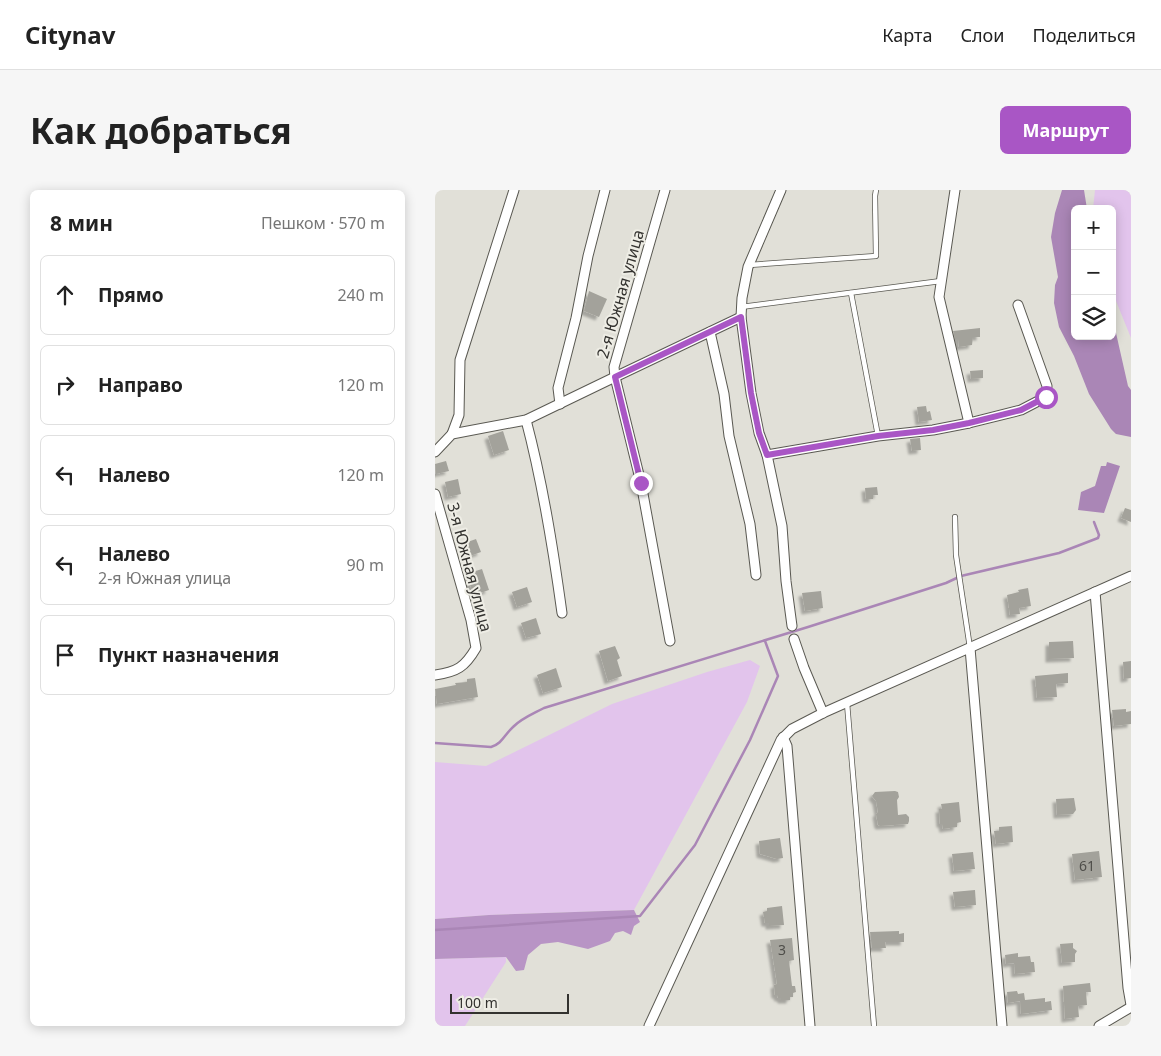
<!DOCTYPE html>
<html lang="ru">
<head>
<meta charset="utf-8">
<style>
	:root { --surface:#fff; --page:#f6f6f6; --text:#222; --muted:#767676; --line:#e0e0e0; --accent:#a956c5 }
	body { margin:0; font-family:"Noto Sans",sans-serif; background:var(--page); color:var(--text) }
	.controls { position:absolute; right:15px; top:15px; display:grid; overflow:hidden; border-radius:8px; box-shadow:0 2px 12px #0003 }
	.controls button { width:45px; height:45px; display:grid; place-items:center; padding:0; border:0; border-bottom:1px solid var(--line); background:var(--surface); color:var(--text); font:25px sans-serif }
	.scale { position:absolute; left:15px; bottom:12px; width:119px; box-sizing:border-box; padding-left:5px; border:2px solid #33322f; border-top:0; font-size:14px; line-height:18px; white-space:nowrap; color:#33322f; -webkit-text-stroke:4px #eeede5; paint-order:stroke }
	.stop { position:absolute; width:15px; height:15px; margin:-11px; border:4px solid #a956c5; border-radius:50%; background:#fff }
	.stop.end { background:#a956c5; border-color:#fff; box-shadow:0 1px 5px #0008 }
	.list { margin:0; padding:0; list-style:none }
	h2 { display:flex; justify-content:space-between; align-items:center; height:65px; margin:0; padding:0 20px; font-size:21px }
	h2 small { font-size:16px; font-weight:400; color:var(--muted) }
	.list li { display:grid; grid-template-columns:32px 1fr auto; gap:15px; align-items:center; box-sizing:border-box; height:80px; margin:0 10px 10px; padding:0 10px; border:1px solid var(--line); border-radius:8px }
	.list b { display:block; font-size:19px; white-space:nowrap }
	.list p { margin:0; font-size:16px; white-space:nowrap; color:var(--muted) }
	.list em { font-size:16px; font-style:normal; color:var(--muted) }
	.icon { flex:none; width:28px; height:28px; fill:none; stroke:currentColor; stroke-width:2; stroke-linecap:round; stroke-linejoin:round }
	.map { position:relative; flex:none; width:696px; height:836px; overflow:hidden; border-radius:8px }
	header { display:flex; align-items:center; gap:30px; box-sizing:border-box; height:70px; padding:0 25px; background:var(--surface); border-bottom:1px solid var(--line) }
	header strong { font-size:24px }
	nav { display:flex; gap:28px; margin-inline-start:auto; font-size:18px }
	.intro { display:flex; align-items:center; justify-content:space-between; box-sizing:border-box; height:120px; padding:0 30px }
	h1 { margin:0; font-size:35px }
	.button { padding:12px 22px; border-radius:8px; background:var(--accent); color:#fff; font-size:18px; font-weight:700 }
	main { display:flex; gap:30px; padding:0 30px }
	aside { flex:1; background:var(--surface); border-radius:8px; box-shadow:0 2px 12px #0003 }
	.map>svg:first-child { display:block }
	.green { fill:#e2c4ec }
	.forest { fill:#b894c5 }
	.water { fill:#aa86b6 }
	.lines { fill:none; stroke-linecap:round; stroke-linejoin:round }
	.stream { stroke:#aa86b6; stroke-width:2.5 }
	.building { fill:#a3a29b; filter:url(#shadow) }
	.service-casing { stroke:#5a5952; stroke-width:6 }
	.minor-casing { stroke:#5a5952; stroke-width:11 }
	.service { stroke:#fff; stroke-width:4.5 }
	.minor { stroke:#fff; stroke-width:9 }
	.route { stroke:#a956c5; stroke-width:6 }
	.labels { text-anchor:middle; stroke-width:4; stroke-linejoin:round; paint-order:stroke }
	.number-label { font-size:14px; fill:#4f4e4a }
	.street-label { font-size:16px; fill:#33322f; stroke:#eeede5 }
</style>
</head>
<body>
<header>
<strong>Citynav</strong>
<nav><a>Карта</a><a>Слои</a><a>Поделиться</a></nav>
</header>
<div class="intro"><h1>Как добраться</h1><a class="button">Маршрут</a></div>
<main>
<aside>
<h2>8 мин<small>Пешком · 570 m</small></h2>
<ul class="list">
<li><svg class="icon" aria-label="ahead" viewBox="0 0 24 24"><path d="M12 20V5M6 11l6-6 6 6"/></svg><div><b>Прямо</b></div><em>240 m</em></li>
<li><svg class="icon" aria-label="right" viewBox="0 0 24 24"><path d="M7 20v-9h11M14 6l5 5-5 5"/></svg><div><b>Направо</b></div><em>120 m</em></li>
<li><svg class="icon" aria-label="left" viewBox="0 0 24 24"><path d="M17 20v-9H6M10 6l-5 5 5 5"/></svg><div><b>Налево</b></div><em>120 m</em></li>
<li><svg class="icon" aria-label="left" viewBox="0 0 24 24"><path d="M17 20v-9H6M10 6l-5 5 5 5"/></svg><div><b>Налево</b><p>2-я Южная улица</p></div><em>90 m</em></li>
<li><svg class="icon" aria-label="arrive" viewBox="0 0 24 24"><path d="M6 21V4h12l-3 4 3 4H6"/></svg><div><b>Пункт назначения</b></div></li>
</ul>
</aside>
<div class="map">
<svg width="696" height="836" viewBox="0 0 696 836">
	<defs>
		<filter id="shadow"><feDropShadow dx="-3.5" dy="3.5" stdDeviation="1" flood-color="#0004"/></filter>
	</defs>
	<rect width="100%" height="100%" fill="#e1e0d8"/>
	<g class="green">
		<polygon points="660,0 696,0 696,148 677,101 677,19 658,19"/>
		<polygon points="315,470 325,476 312,512 199,720 54,725 0,729 0,572 51,576 177,514 272,482"/>
		<polygon points="71,767 71,772 30,836 0,836 0,769"/>
	</g>
	<polygon class="forest" points="199,720 205,732 199,736 196,745 188,741 180,743 175,751 153,759 123,752 106,754 93,765 89,780 81,781 71,767 0,769 0,729 54,725"/>
	<g class="water">
		<polygon points="627,0 649,0 652,19 640,19 640,146 677,146 677,132 681,143 693,196 696,200 696,247 681,244 676,239 654,204 639,166 624,137 619,113 620,95 623,87 616,47 620,23"/>
		<polygon points="672,272 685,276 669,323 643,320 646,302 660,296 666,276 671,276"/>
	</g>
	<g class="lines">
		<g class="stream">
			<path d="M0 553 56 557C67 554 70 544 78 537 87 528 98 524 109 518L373 437 511 393 526 386 624 363 663 348 664 345 659 332"/>
			<polyline points="0,740 205,726 260,655 315,550 343,486 330,451"/>
		</g>
	</g>
	<g class="building">
		<polygon points="154,101 172,109 164,127 149,121"/>
		<polygon points="545,138 545,147 538,147 537,155 524,157 523,149 520,149 518,141"/>
		<polygon points="548,180 548,188 536,189 535,181"/>
		<polygon points="491,216 492,222 495,221 497,230 484,232 482,217"/>
		<polygon points="68,241 74,260 59,265 53,246"/>
		<polygon points="485,248 486,260 477,261 475,249"/>
		<polygon points="11,271 14,281 1,284 0,274"/>
		<polygon points="23,289 26,304 13,307 10,292"/>
		<polygon points="442,297 443,305 438,305 438,309 431,309 430,298"/>
		<polygon points="690,318 696,320 696,332 686,328"/>
		<polygon points="41,349 46,362 32,367 27,354"/>
		<polygon points="47,379 54,400 39,405 31,384"/>
		<polygon points="92,397 97,412 82,417 77,402"/>
		<polygon points="593,398 596,416 584,418 585,424 575,425 572,405 584,402 583,400"/>
		<polygon points="386,401 388,418 370,421 367,403"/>
		<polygon points="101,428 106,444 91,448 86,433"/>
		<polygon points="638,451 639,468 614,469 614,452"/>
		<polygon points="180,456 185,468 182,470 187,486 173,491 164,461"/>
		<polygon points="696,471 696,488 689,489 688,472"/>
		<polygon points="121,478 127,497 108,503 102,485"/>
		<polygon points="633,483 633,493 621,494 622,507 602,508 600,486"/>
		<polygon points="40,488 43,507 2,514 0,499 21,495 20,493 32,492 32,489"/>
		<polygon points="691,519 691,522 696,521 696,534 679,536 677,520"/>
		<polygon points="460,601 463,602 464,607 462,610 463,625 471,624 474,627 474,631 473,634 445,636 443,635 441,624 443,622 441,611 437,606 440,602"/>
		<polygon points="639,608 641,620 638,624 622,625 621,609"/>
		<polygon points="524,612 526,632 522,633 522,637 508,639 507,634 505,634 504,619 507,619 506,614"/>
		<polygon points="577,636 578,652 561,654 559,641 564,641 564,637"/>
		<polygon points="345,648 348,668 342,669 325,664 324,651"/>
		<polygon points="664,661 667,687 640,690 637,664"/>
		<polygon points="538,662 540,679 519,681 517,664"/>
		<polygon points="540,700 541,715 520,717 518,702"/>
		<polygon points="347,716 349,735 334,736 334,733 330,733 328,722 332,721 332,718"/>
		<polygon points="464,741 464,744 469,743 469,752 450,752 451,758 437,758 435,742"/>
		<polygon points="357,748 359,770 354,771 357,796 360,796 361,802 358,803 358,807 355,807 355,810 346,810 346,808 343,808 342,805 340,805 339,795 342,794 335,750"/>
		<polygon points="638,753 638,758 642,761 640,764 640,772 627,773 625,754"/>
		<polygon points="583,763 583,767 595,766 596,772 599,772 600,782 580,784 579,773 571,774 570,765"/>
		<polygon points="655,793 656,802 651,802 652,815 643,816 644,827 630,829 628,796"/>
		<polygon points="582,801 583,804 589,803 590,810 610,808 610,812 616,811 617,820 586,824 585,811 573,813 572,802"/>
	</g>
	<g class="lines">
		<g class="service-casing">
			<g id="service">
				<polyline points="314,75 441,66 440,6 441,0"/>
				<polyline points="416,103 443,246"/>
				<polyline points="306,117 506,91"/>
				<polyline points="520,327 521,365 535,458"/>
				<polyline points="412,513 439,836"/>
			</g>
		</g>
		<g class="minor-casing">
			<g id="minor">
				<polyline points="230,0 179,177 180,187 206,293 235,451"/>
				<polyline points="346,0 313,77 307,108 306,127 316,203 324,243 332,265 347,336 351,391 357,436"/>
				<polyline points="520,0 504,107 534,233"/>
				<polyline points="275,142 289,204 294,246 315,334 321,385"/>
				<polyline points="125,214 123,198 141,128 153,66 170,0"/>
				<path d="M91 230C108 294 118 358 127 423"/>
				<polyline points="17,244 24,225 25,170 79,0"/>
				<polyline points="0,262 17,244 91,230 180,187 306,127"/>
				<polyline points="332,265 443,246 498,240 534,233 586,220 611,207 612,196 583,115"/>
				<path d="M0 304 36 430 41 458C30 477 22 482 0 485"/>
				<polyline points="660,402 693,798 696,815"/>
				<polyline points="359,449 369,478 388,523"/>
				<polyline points="535,458 567,836"/>
				<polyline points="348,547 352,556 375,836"/>
				<polyline points="214,836 346,550 357,539 388,523 696,386"/>
				<polyline points="664,836 696,817"/>
			</g>
		</g>
		<use href="#service" class="service"/>
		<use href="#minor" class="minor"/>
	</g>
	<g class="lines">
		<polyline class="route" points="206,293 180,187 306,127 316,203 324,243 332,265 443,246 498,240 534,233 586,220 611,207"/>
	</g>
	<g class="labels">
		<g class="number-label">
			<text x="652" y="681">61</text>
			<text x="347" y="765">3</text>
		</g>
		<g class="street-label">
			<text transform="translate(185 104) rotate(-74)" y="6">2-я Южная улица</text>
			<text transform="translate(35 377) rotate(75)" y="6">3-я Южная улица</text>
		</g>
	</g>
</svg>
<div class="controls">
<button>+</button>
<button>−</button>
<button><svg class="icon" aria-label="layers" viewBox="0 0 24 24"><path d="M12 4l9 5-9 5-9-5zM3 14l9 5 9-5"/></svg></button>
</div>
<div class="scale">100 m</div>
<div class="stop" style="left:611px;top:207px"></div>
<div class="stop end" style="left:206px;top:293px"></div>
</div>
</main>
</body>
</html>
